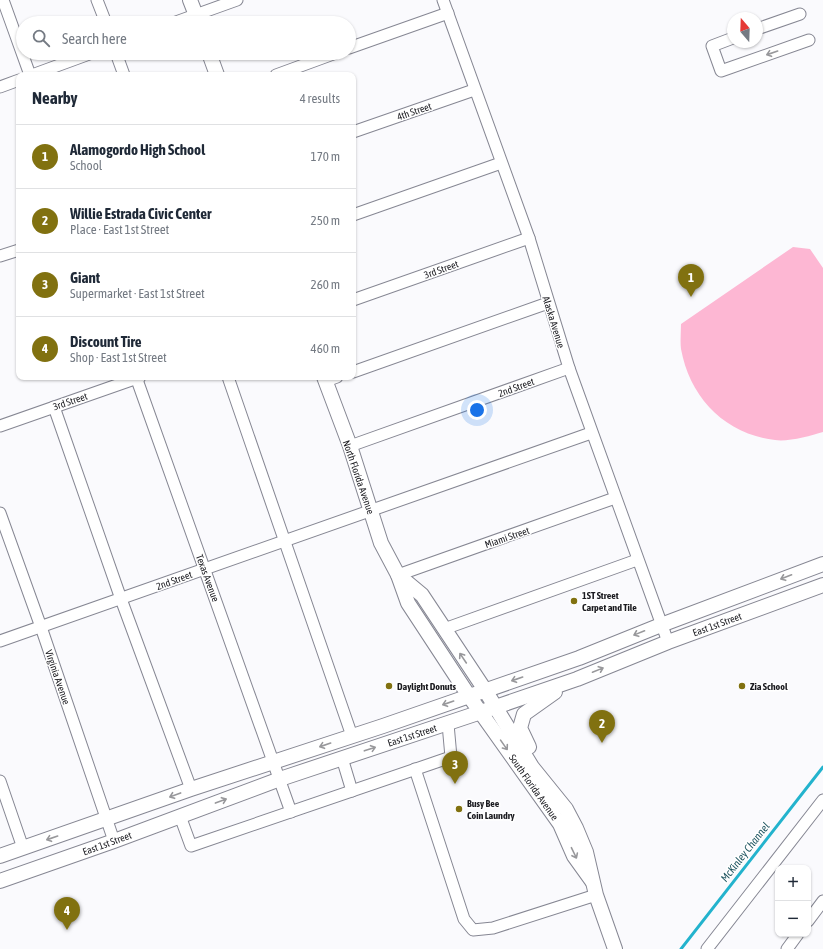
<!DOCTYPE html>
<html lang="en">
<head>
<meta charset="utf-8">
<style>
	:root { --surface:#fff; --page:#f2f2f3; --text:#1f2937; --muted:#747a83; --line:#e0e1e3; --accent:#817110 }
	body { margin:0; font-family:"Asap Condensed",sans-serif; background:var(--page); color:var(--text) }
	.controls { position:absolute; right:12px; bottom:12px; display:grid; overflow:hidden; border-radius:8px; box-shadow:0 1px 3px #0004 }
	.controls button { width:36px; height:36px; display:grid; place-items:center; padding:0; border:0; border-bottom:1px solid var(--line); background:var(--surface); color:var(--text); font:20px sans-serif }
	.compass { position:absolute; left:727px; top:12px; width:36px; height:36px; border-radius:50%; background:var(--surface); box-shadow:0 1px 3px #0004; rotate:341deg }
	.you { position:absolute; left:477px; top:410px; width:14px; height:14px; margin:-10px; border:3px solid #fff; border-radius:50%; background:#1a73e8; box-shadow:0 0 0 6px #1a73e833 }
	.badge { display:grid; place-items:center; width:26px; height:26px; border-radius:50%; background:var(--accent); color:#fff; font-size:13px; font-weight:700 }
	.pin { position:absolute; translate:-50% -33px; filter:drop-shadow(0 1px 2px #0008) }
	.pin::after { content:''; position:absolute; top:21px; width:14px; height:12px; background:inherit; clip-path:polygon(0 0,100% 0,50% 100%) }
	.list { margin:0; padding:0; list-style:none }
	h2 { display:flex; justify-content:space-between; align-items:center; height:52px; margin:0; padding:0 16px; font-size:17px }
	h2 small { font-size:13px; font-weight:400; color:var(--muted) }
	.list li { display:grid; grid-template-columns:26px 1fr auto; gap:12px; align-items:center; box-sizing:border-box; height:64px; padding:0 16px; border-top:1px solid var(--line) }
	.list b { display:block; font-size:15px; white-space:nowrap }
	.list p { margin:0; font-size:13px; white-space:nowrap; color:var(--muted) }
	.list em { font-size:13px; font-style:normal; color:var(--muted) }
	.icon { flex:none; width:22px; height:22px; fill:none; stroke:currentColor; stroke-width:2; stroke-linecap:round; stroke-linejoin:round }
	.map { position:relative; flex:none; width:823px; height:949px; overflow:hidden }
	.search { position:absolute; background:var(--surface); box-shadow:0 1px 3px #0004; left:16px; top:16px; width:340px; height:44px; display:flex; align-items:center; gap:10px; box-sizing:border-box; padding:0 14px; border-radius:22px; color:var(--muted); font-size:15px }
	.panel { position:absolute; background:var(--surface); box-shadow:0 1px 3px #0004; left:16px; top:72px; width:340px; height:308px; border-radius:8px }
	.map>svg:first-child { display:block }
	.green { fill:#fdb7d3 }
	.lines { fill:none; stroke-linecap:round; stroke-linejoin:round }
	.stream { stroke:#23b3cd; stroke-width:3 }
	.minor-casing { stroke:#868793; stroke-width:13 }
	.major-casing { stroke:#868793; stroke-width:16 }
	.minor { stroke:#fff; stroke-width:11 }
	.major { stroke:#fff; stroke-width:14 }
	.oneway { stroke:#98989b }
	.poi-dot { fill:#817110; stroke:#fff; stroke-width:1.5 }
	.labels { text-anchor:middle; stroke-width:3; stroke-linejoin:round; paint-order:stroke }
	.street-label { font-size:10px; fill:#1b1b20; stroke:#fff }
	.poi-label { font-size:10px; font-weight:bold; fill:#1b1b20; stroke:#fff; text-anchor:start }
	.water-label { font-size:11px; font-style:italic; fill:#205661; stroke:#fff }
</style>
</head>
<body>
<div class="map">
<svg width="823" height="949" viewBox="0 0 823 949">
	<rect width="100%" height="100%" fill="#fafafd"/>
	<path class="green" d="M793 247 810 249 823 268V432C810 436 788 442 775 440 725 434 690 398 681 349 680 341 681 332 681 324Z"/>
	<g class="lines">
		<polyline class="stream" points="681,949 823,767"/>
		<g class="minor-casing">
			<g id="minor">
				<polyline points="3,0 30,75"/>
				<polyline points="97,0 106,23"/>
				<polyline points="443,0 529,238 569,368 668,642"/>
				<polyline points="173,23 237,0"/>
				<polyline points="757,29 800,14"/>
				<polyline points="733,38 712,46 721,71 809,40"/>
				<polyline points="349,48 448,13"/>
				<polyline points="116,53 124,75"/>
				<polyline points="32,75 92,53"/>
				<polyline points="276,75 336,53"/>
				<polyline points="0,87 19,80"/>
				<polyline points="353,132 474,90"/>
				<polyline points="353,215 501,163"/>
				<polyline points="0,256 19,250"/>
				<polyline points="353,300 529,238"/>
				<polyline points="353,372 548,303"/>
				<polyline points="136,377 291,812"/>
				<polyline points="228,377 352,736"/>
				<polyline points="326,381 337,377"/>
				<polyline points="54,407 121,599 191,789"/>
				<polyline points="0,426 140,377"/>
				<polyline points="350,446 569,368"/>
				<polyline points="0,513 41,627 114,841"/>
				<polyline points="398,575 615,498"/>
				<polyline points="444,629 637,560"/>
				<polyline points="0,641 591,433"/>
				<polyline points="342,758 352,791"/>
				<polyline points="415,769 464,919 473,930 493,928 596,895"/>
				<polyline points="0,781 23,848"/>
				<polyline points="180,816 191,846 451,757 448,724"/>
				<polyline points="808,921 823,901"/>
				<polyline points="707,949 823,800"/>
				<polyline points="787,949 798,934"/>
			</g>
		</g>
		<g class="major-casing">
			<g id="major">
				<polyline points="190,0 199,23"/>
				<polyline points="209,53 217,75"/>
				<polyline points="324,377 350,446 381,543 398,575 408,603 469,696 560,824 574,856 592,881"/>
				<polyline points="398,575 422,595 485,690 532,767 566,809 576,828 586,852 596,895 615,949"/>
				<polyline points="529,747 520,728 524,714 555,692"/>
				<polyline points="0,856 191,789 383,726 579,658 661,625 823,564"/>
				<polyline points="0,881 114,841 280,779 481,712 577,679 668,642 823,585"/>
			</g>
		</g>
		<use href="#minor" class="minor"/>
		<use href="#major" class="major"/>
	</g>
	<defs><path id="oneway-shaft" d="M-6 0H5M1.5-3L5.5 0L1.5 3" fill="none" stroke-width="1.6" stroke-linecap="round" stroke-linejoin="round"/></defs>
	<g class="oneway">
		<use href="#oneway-shaft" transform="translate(772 53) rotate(161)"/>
		<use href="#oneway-shaft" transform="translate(786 577) rotate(159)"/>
		<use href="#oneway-shaft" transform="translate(639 633) rotate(158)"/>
		<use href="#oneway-shaft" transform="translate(463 658) rotate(-124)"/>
		<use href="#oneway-shaft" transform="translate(598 670) rotate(-22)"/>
		<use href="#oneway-shaft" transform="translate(517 679) rotate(161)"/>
		<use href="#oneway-shaft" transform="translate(448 703) rotate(161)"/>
		<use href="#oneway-shaft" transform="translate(325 745) rotate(161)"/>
		<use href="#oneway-shaft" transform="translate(504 745) rotate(55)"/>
		<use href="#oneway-shaft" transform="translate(370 749) rotate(-18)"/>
		<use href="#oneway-shaft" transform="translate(175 795) rotate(160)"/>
		<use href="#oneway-shaft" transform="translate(221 801) rotate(-20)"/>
		<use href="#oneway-shaft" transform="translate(52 838) rotate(161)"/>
		<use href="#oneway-shaft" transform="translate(574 853) rotate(64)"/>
	</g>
	<g class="poi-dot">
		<circle cx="574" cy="601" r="4"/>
		<circle cx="389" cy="686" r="4"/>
		<circle cx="742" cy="686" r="4"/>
		<circle cx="459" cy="809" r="4"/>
	</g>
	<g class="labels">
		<g class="street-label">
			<text transform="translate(414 111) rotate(-19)" y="4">4th Street</text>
			<text transform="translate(441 269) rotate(-20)" y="4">3rd Street</text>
			<text transform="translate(554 322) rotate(73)" y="4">Alaska Avenue</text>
			<text transform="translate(516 387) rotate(-20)" y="4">2nd Street</text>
			<text transform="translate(70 401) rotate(-19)" y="4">3rd Street</text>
			<text transform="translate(359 477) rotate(71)" y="4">North Florida Avenue</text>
			<text transform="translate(507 537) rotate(-19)" y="4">Miami Street</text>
			<text transform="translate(208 578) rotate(70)" y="4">Texas Avenue</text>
			<text transform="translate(174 580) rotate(-20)" y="4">2nd Street</text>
			<text transform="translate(717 624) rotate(-20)" y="4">East 1st Street</text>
			<text transform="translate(58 677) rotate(71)" y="4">Virginia Avenue</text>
			<text transform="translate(412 735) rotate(-18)" y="4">East 1st Street</text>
			<text transform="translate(534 787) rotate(55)" y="4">South Florida Avenue</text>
			<text transform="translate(107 843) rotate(-20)" y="4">East 1st Street</text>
		</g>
		<g class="poi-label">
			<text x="582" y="599">1ST Street<tspan x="582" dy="12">Carpet and Tile</tspan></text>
			<text x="397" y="690">Daylight Donuts</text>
			<text x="750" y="690">Zia School</text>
			<text x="467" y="807">Busy Bee<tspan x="467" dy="12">Coin Laundry</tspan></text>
		</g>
		<g class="water-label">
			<text transform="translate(745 852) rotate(-52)" y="4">McKinley Channel</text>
		</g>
	</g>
</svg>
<div class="controls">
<button>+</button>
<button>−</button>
</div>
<svg class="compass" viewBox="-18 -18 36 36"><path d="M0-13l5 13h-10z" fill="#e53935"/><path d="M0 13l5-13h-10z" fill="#747a83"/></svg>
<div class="you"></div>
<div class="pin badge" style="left:691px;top:297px">1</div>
<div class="pin badge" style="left:602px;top:743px">2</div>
<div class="pin badge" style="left:455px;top:784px">3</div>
<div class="pin badge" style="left:67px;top:930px">4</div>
<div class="search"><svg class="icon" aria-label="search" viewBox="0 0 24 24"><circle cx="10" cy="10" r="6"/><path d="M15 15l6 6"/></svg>Search here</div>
<section class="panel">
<h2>Nearby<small>4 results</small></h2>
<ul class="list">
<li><span class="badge">1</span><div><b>Alamogordo High School</b><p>School</p></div><em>170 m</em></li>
<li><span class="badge">2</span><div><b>Willie Estrada Civic Center</b><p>Place · East 1st Street</p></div><em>250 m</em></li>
<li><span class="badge">3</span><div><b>Giant</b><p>Supermarket · East 1st Street</p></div><em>260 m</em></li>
<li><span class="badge">4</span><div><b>Discount Tire</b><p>Shop · East 1st Street</p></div><em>460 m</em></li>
</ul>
</section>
</div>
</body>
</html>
